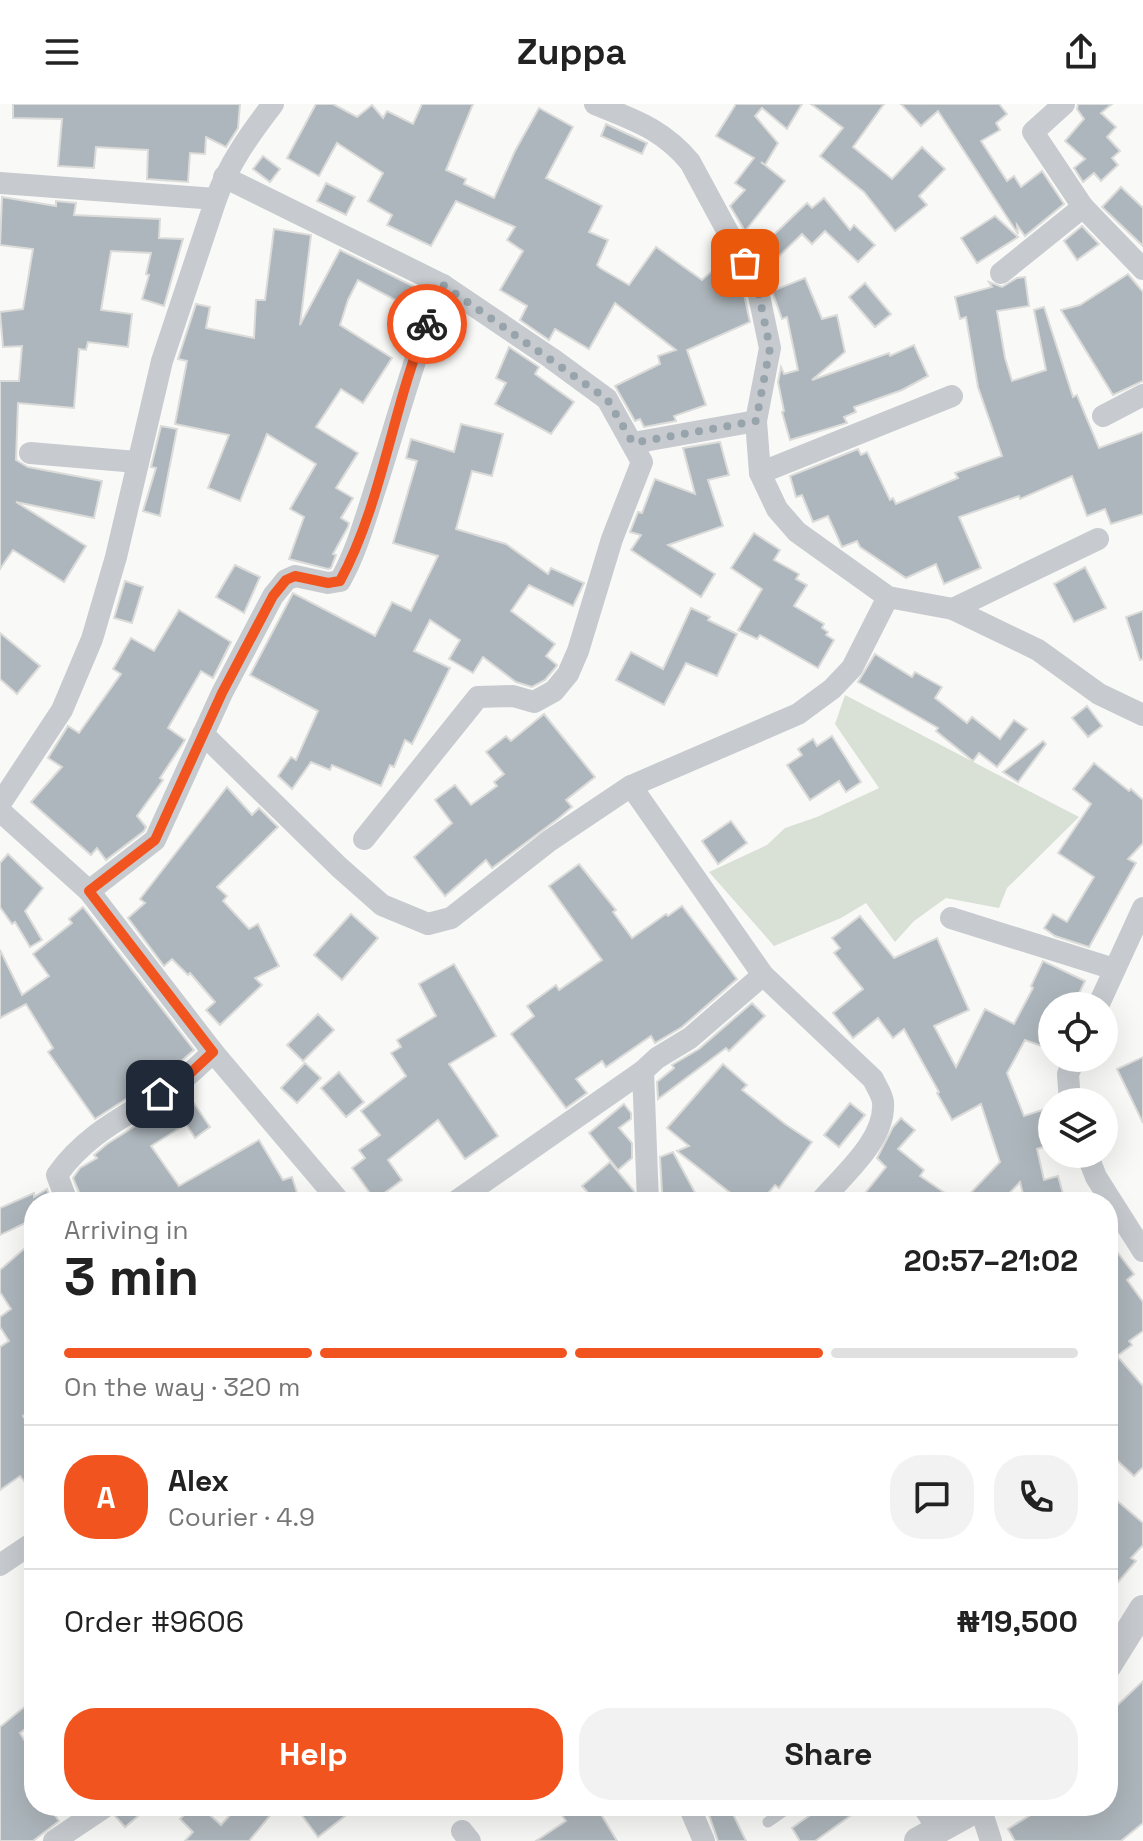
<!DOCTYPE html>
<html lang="en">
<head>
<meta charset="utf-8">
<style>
  body { margin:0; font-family:"Space Grotesk",sans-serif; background:#f2f2f2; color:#222; height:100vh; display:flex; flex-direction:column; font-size:30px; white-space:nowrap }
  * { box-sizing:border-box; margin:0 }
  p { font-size:26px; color:#767676 }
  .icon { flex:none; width:44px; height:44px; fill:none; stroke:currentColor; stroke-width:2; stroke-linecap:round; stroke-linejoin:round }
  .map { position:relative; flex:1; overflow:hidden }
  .sheet { position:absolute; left:24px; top:1088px; width:1094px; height:624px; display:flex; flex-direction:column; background:#fff; border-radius:32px; box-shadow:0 8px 32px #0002 }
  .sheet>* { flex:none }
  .buttons { position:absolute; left:1038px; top:888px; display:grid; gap:16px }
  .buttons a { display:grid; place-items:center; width:80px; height:80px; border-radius:50%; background:#fff; box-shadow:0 8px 32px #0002; font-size:40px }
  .pin { position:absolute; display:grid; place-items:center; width:68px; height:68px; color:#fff; margin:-34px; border-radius:16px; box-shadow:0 4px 12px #0006 }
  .courier { position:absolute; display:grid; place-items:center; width:80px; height:80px; margin:-40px; border:6px solid #f2541f; border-radius:50%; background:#fff; color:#222; box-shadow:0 2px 10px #0007 }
  .summary em { font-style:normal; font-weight:600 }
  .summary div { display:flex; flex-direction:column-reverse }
  .summary { display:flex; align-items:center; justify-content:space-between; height:136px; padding:0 40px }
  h1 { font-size:52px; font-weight:600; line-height:60px }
  .bar { display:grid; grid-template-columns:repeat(4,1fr); gap:12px 8px; align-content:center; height:96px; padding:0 40px }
  .bar i { height:10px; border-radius:6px; background:#e0e0e0 }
  .bar .active { background:#f2541f }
  .bar p { grid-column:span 4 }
  .line { display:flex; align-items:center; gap:20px; padding:0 40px; border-top:2px solid #e0e0e0 }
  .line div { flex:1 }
  .round { display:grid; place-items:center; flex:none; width:84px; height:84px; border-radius:32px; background:#f2f2f2 }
  .button { display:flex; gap:16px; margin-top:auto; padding:16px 40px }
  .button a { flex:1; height:92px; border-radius:32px; background:#f2541f; color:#fff; font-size:32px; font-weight:600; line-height:92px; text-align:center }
  .button a+a { background:#f2f2f2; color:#222 }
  header { display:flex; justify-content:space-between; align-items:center; height:104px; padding:0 40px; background:#fff; font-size:36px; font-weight:600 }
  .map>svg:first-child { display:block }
  .green { fill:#d9e0d6 }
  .building { fill:#adb6bc; stroke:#dbdbd9; stroke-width:2 }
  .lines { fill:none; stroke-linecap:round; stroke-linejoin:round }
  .service { stroke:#c7cbcf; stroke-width:11 }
  .minor { stroke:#c7cbcf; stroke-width:22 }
  .tertiary { stroke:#c7cbcf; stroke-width:28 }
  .done { stroke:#97a4ac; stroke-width:8; stroke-dasharray:0 14.4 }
  .route { stroke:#f2541f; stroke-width:10 }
</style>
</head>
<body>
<header><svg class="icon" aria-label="menu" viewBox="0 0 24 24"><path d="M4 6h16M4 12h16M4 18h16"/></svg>Zuppa<svg class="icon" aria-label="share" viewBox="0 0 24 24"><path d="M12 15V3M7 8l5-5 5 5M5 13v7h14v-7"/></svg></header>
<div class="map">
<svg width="1143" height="1737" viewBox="0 0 1143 1737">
  <rect width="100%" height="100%" fill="#f9faf7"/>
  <polygon class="green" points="845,591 1079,713 1007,784 999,804 946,794 914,817 895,838 866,799 841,814 774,842 709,768 767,741 785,724 817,713 879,684 835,620"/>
  <g class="building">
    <polygon points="13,0 240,0 238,24 226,43 206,33 205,50 190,49 188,78 147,75 148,46 96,43 94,64 58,62 62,15 13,14"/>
    <polygon points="316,0 333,0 357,13 372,1 383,14 387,7 413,20 422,0 473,0 446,66 466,75 464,80 494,94 515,47 539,4 573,23 546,74 602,102 589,128 608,136 597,161 600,164 629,181 656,143 702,176 718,162 743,186 750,218 687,246 706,301 674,312 676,317 644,323 640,315 635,317 615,282 660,260 658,252 676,246 615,199 589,245 555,225 549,236 520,216 527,202 500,186 523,147 507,136 515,123 456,97 431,142 387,121 392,111 368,97 383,69 337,39 319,72 287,54"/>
    <polygon points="736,0 802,0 787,25 762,4 755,12 778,39 765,61 761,58 785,77 745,127 730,102 745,86 735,79 754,54 716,32"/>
    <polygon points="811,0 884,0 853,43 892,75 922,43 945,65 919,92 927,101 895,127 864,88 820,52 843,24"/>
    <polygon points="901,0 999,0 1007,10 996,19 1000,26 981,37 1007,77 1014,72 1021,83 1042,67 1064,100 1025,132 1017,121 1018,130 938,7 921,22"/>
    <polygon points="1078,0 1112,0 1101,9 1116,23 1107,33 1120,47 1112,54 1118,61 1101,77 1094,69 1083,78 1074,64 1085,55 1065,37 1084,15 1077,5"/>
    <polygon points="606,20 647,39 642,50 601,32"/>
    <polygon points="263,52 280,65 270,78 253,65"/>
    <polygon points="326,79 355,93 346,111 317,97"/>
    <polygon points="1121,83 1143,104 1143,142 1102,103"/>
    <polygon points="2,93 56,102 56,97 76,99 74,111 160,115 159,134 183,135 164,202 142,195 149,171 146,170 151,149 111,147 101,206 132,210 128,243 88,238 86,246 79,245 74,304 18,299 16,356 28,363 102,377 94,414 16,398 86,442 64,478 13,446 0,465 0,277 19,277 22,242 3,243 0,208 23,205 33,145 0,141"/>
    <polygon points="824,94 850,126 854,121 875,141 858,158 825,127 812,140 802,130 777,154 764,140 807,99 812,104"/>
    <polygon points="995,112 1018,133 977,159 961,134"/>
    <polygon points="1082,122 1099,140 1077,156 1064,137"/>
    <polygon points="274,125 311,131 300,221 340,146 425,188 416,207 358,176 348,196 340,221 392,254 363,299 341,285 316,323 358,349 336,384 353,394 341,414 349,419 348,423 333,450 336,451 331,464 328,465 289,455 304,413 290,405 316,360 267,330 240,397 208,384 229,331 175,320 187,257 178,255 196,200 210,203 206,224 254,234 256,196 265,196"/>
    <polygon points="1128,170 1143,188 1143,277 1113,291 1061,206 1080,201"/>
    <polygon points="1025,173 1029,202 997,207 1005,254 1012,277 1046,266 1034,206 1044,203 1073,293 1077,291 1099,344 1143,328 1143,410 1111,420 1105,405 1087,412 1072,372 1020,395 1019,392 959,413 981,464 944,480 936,460 906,474 860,443 857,437 842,443 828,412 813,418 802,391 796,393 790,372 858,345 861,351 867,348 890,396 893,394 896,400 958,374 955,369 1002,352 978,283 966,213 960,215 955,193 992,183 989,178 1002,183 1017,174"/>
    <polygon points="805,174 822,215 837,211 845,248 812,276 889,249 890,252 914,241 928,272 902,286 854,303 856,308 844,313 847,319 790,336 782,308 784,307 778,278 781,263 784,270 798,266 787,213 782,215 772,187"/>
    <polygon points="865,179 891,210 875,223 849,193"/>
    <polygon points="509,243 539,263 535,270 574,298 551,330 495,300 506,279 496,274"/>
    <polygon points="461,320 503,330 492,372 472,367 456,425 506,440 548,470 551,464 584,479 573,502 529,481 511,507 555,540 546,552 557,561 556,563 545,576 532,583 516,578 483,553 473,569 449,555 460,536 430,516 414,547 450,564 412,640 405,636 394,663 390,661 381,682 332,661 330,666 311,658 292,685 278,672 291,653 296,656 318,607 250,571 293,489 375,532 392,498 411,507 438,452 393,439 417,357 406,354 411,335 454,348"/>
    <polygon points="161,322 177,325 160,412 143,407 156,364 151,363"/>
    <polygon points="720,338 729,371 708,376 723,422 668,441 715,470 701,493 631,446 641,431 630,428 638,408 642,409 655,375 695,390 683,344"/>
    <polygon points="754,429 780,446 774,456 799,470 796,475 807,481 794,502 824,520 822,524 828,528 826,531 834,536 818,564 760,531 757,535 738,526 762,485 731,464"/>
    <polygon points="235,461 260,473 244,509 216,493"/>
    <polygon points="1085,463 1106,504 1074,518 1054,480"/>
    <polygon points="125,477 143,483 132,519 114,514"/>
    <polygon points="691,504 710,513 708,516 737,530 717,572 686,559 664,601 616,576 631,548 663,565"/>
    <polygon points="179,506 231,538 213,574 201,567 168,624 185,636 160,674 163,676 137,712 146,723 144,727 106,756 97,744 91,751 31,698 62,663 48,654 68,622 79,629 121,570 113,565 131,534 154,547"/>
    <polygon points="1143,507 1143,555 1140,556 1126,513"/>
    <polygon points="0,529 40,562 17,590 0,575"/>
    <polygon points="875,550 912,573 915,568 942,583 935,594 967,619 972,613 1000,635 1014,616 1027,625 997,663 979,649 973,657 936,627 938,624 858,578"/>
    <polygon points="1087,602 1102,622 1088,633 1072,614"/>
    <polygon points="544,610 595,673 566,696 572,703 559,714 492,764 486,756 445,792 414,753 452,719 435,696 455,681 471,701 497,682 494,678 504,670 486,648 506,632 511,637"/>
    <polygon points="832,632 861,678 846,688 839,677 810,696 787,661 802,651 798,645 813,635 817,642"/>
    <polygon points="1043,637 1046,640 1018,678 1003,668"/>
    <polygon points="1094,659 1129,687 1131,685 1143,696 1143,739 1128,755 1136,759 1089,843 1055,832 1044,824 1053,810 1067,818 1094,773 1058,749 1091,700 1073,685"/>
    <polygon points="227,683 252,711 259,704 278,723 217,783 227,792 223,797 249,825 258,820 279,862 255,874 262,881 220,921 206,906 215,898 190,869 188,871 172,855 164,862 128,814 145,799 140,795"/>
    <polygon points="731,717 747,739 718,760 702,737"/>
    <polygon points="8,750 43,784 25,807 42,836 30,843 15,818 12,820 0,803 0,759"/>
    <polygon points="579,760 616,806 613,808 632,834 666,810 668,812 682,802 737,875 682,923 655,939 651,932 606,963 602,957 576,975 587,989 566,1004 511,930 534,912 527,902 556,881 559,886 602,856 549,782"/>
    <polygon points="83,803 194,946 171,966 95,1015 48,948 53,944 26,900 0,914 0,846 22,891 49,872 33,850 72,819 69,815"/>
    <polygon points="351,810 378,834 342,876 314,851"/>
    <polygon points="860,812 894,854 937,834 969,906 934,922 956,963 985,905 1014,920 1033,884 1031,882 1043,857 1085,877 1073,902 1052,902 1052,946 1025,936 1007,969 1024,1012 1048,1004 1052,1016 1052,1040 1037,1045 1044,1076 1058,1072 1063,1090 1025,1098 1020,1078 1001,1098 962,1098 1000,1058 981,1000 952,1016 937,989 939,988 904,925 893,934 878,914 853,934 833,909 863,885 834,849 840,844 832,834"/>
    <polygon points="454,860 496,932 449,960 498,1032 465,1055 438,1016 388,1056 402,1076 375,1096 352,1064 365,1054 359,1046 380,1031 361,1007 406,972 391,949 401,943 397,936 436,912 419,880"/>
    <polygon points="752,899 765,912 729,947 726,944 658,995 657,978 674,964 672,961 699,945"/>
    <polygon points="318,910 334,926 303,957 287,941"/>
    <polygon points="1143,953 1143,1019 1117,965"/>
    <polygon points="305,959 321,974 297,999 281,984"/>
    <polygon points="723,960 747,981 742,986 785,1020 812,1038 779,1084 775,1081 761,1098 742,1098 677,1047 689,1042 667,1024"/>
    <polygon points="339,968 364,998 346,1013 321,984"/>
    <polygon points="187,989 210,1023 195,1034 186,1020 151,1042 179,1082 259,1036 283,1076 292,1073 300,1098 83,1098 73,1074 80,1064 97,1054 94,1051 107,1040"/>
    <polygon points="850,999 865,1011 839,1043 824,1031"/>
    <polygon points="624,1000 631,1009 631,1015 619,1024 632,1039 632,1054 618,1066 589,1029"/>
    <polygon points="901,1014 915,1026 898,1045 924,1066 920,1072 958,1098 858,1098 886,1063 877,1054 893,1023"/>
    <polygon points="673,1048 700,1098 665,1098 662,1088 660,1053"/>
    <polygon points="610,1058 634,1087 634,1098 596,1098 582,1082"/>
    <polygon points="47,1085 52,1098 34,1098 34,1115 0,1131 0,1104 34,1089 34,1093"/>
    <polygon points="1108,1136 1134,1170 1127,1176 1143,1198 1143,1227 1129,1237 1132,1241 1117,1252 1143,1282 1143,1363 1134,1372 1108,1348"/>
    <polygon points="25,1144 34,1156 34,1304 23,1312 34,1327 34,1390 20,1372 0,1386 0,1243 9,1237 0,1223 0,1213 11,1205 0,1188 0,1166"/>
    <polygon points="1108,1389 1143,1419 1143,1441 1131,1454 1136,1457 1108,1490"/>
    <polygon points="1143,1577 1143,1719 1121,1737 1015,1737 1008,1725 1045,1702 1108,1702 1108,1610"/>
    <polygon points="34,1595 34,1618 20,1629 34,1652 34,1702 48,1702 59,1717 33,1737 0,1737 0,1623"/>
    <polygon points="122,1702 150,1702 125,1723 115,1712"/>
    <polygon points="192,1702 200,1702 221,1721 238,1702 278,1702 249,1737 185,1737 193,1728 180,1715"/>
    <polygon points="295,1702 358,1702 318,1733"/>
    <polygon points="555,1702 596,1702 617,1737 536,1737 566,1717"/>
    <polygon points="706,1702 729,1702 746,1737 718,1737"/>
    <polygon points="823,1702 864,1702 815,1737 800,1737 792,1724"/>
  </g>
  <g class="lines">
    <polyline class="service" points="768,1718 791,1702"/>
    <g class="minor">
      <path d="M595 0C634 16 663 25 690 58L757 182 770 244 756 317 760 369 777 405 797 428 888 493 953 505 1038 546 1099 590 1143 611"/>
      <polyline points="1064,0 1033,28 1083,103 1143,165"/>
      <polyline points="224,73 443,181 551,254 607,295 642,358 612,435 578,547 568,570 554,587 534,598 513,592 478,593 364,735"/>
      <polyline points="0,79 216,95"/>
      <polyline points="1001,169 1083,103"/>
      <polyline points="1103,312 1143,291"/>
      <polyline points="633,339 756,317"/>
      <polyline points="30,349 137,358"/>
      <polyline points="760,369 952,292"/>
      <polyline points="953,505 1098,435"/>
      <polyline points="203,630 339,763 382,801 428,820 451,814 549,737 631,682 798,610 832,585 852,564 888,493"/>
      <path d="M631 682 763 871 873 975C876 982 882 990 883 998 886 1036 843 1071 820 1098"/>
      <path d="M0 700 62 606 92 535 116 453 162 257 216 95C229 59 250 30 273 0"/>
      <polyline points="0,707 89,787 213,948 340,1098"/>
      <path d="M89 787 155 736 222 589 273 492 286 476 295 472 328 479 340 477C357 447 366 412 377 379 398 313 416 246 443 181"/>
      <polyline points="951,814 1114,865"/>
      <polyline points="1098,902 1143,804"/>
      <polyline points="1070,998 1068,970 1075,954"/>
      <polyline points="1087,1050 1096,1073 1143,1147"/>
      <path d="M67 1098 57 1071C89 1025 136 1008 180 977 192 969 202 958 213 948"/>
      <polyline points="455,1098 643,967"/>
      <polyline points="648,1098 643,967 657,954 690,934 763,871"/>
      <polyline points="0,1461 34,1438"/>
      <polyline points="689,1702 704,1737"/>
      <polyline points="923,1702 938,1725"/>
      <polyline points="980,1703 991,1737"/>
      <polyline points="462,1727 470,1737"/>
      <polyline points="54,1737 106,1702"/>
    </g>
    <g class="tertiary">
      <polyline points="1108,1561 1143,1505"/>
      <polyline points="918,1737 981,1702"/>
    </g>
  </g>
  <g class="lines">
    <polyline class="done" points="427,220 443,181 607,295 633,339 756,317 770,244 757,182 745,159"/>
    <path class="route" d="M160 990 184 975 213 948 89 787 155 736 222 589 273 492 286 476 295 472 328 479 340 477C382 400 393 301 427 220"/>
  </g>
</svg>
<div class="buttons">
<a><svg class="icon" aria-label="locate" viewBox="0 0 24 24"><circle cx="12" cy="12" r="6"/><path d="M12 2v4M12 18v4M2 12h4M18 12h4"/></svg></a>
<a><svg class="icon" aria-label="layers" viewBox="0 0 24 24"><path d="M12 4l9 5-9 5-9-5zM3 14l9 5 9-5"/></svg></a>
</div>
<div class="pin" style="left:745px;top:159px;background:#ea580c"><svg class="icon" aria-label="bag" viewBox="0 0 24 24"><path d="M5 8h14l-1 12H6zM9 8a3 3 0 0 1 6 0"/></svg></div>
<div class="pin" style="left:160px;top:990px;background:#1f2937"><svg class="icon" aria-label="home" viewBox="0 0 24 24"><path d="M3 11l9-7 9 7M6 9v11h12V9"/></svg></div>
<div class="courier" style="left:427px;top:220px"><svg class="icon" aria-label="bike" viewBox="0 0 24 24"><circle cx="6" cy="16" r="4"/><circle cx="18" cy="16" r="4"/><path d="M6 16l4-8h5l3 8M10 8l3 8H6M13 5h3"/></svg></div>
<section class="sheet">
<div class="summary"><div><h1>3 min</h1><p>Arriving in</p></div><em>20:57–21:02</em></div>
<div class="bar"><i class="active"></i><i class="active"></i><i class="active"></i><i></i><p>On the way · 320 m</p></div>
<div class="line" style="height:144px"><b class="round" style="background:#f2541f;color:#fff">A</b><div><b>Alex</b><p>Courier · 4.9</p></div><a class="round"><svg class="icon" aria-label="chat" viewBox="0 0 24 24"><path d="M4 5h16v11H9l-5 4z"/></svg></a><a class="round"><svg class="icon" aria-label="phone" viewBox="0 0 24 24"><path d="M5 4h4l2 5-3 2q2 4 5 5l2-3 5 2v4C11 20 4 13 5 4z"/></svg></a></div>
<div class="line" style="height:104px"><div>Order #9606</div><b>₦19,500</b></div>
<div class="button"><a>Help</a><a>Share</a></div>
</section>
</div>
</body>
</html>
